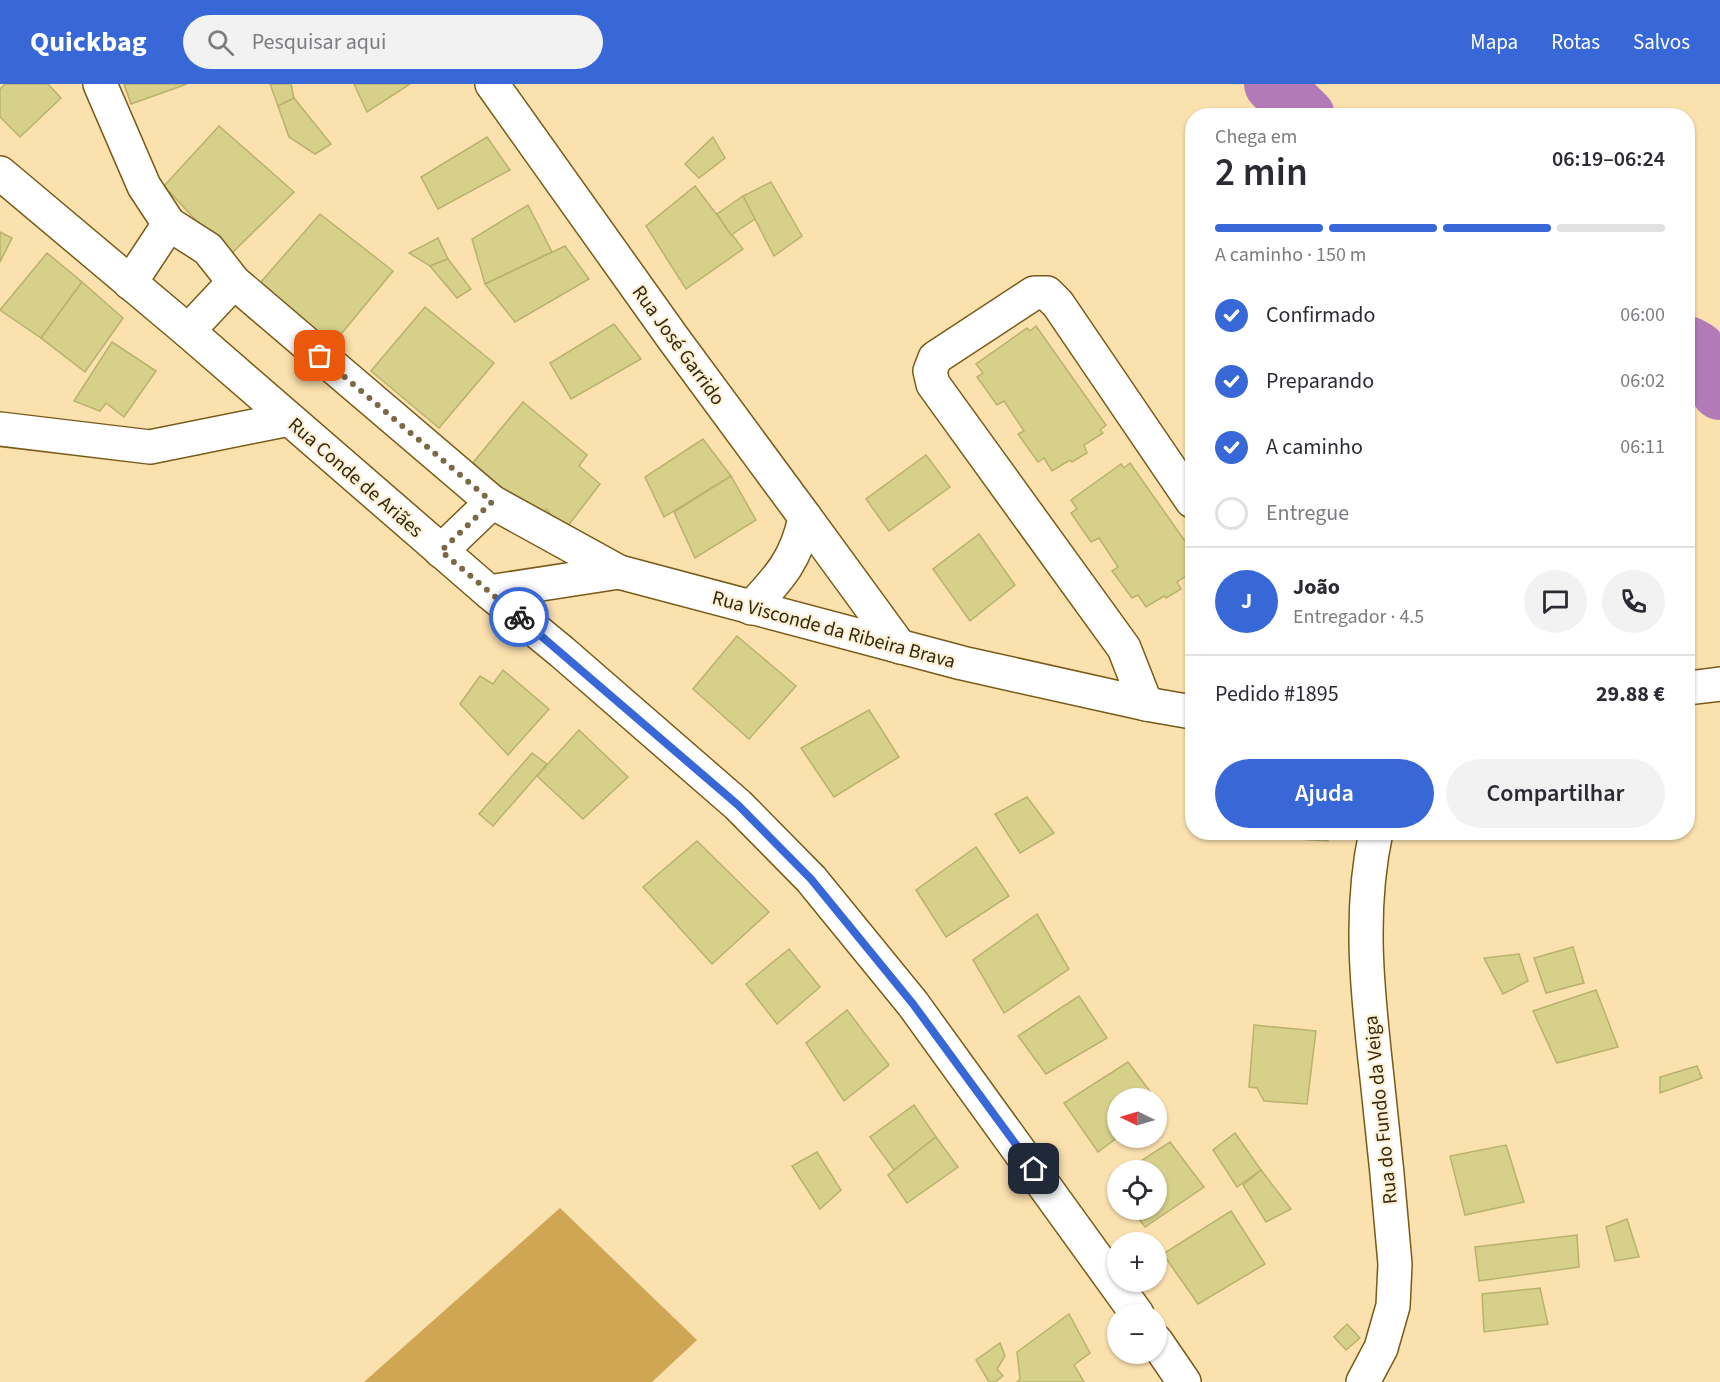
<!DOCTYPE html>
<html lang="pt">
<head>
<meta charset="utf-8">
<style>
  body { margin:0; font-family:"Source Sans 3",sans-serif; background:#f2f2f3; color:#2b2b33; height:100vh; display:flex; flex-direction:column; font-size:22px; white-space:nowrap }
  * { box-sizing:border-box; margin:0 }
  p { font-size:20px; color:#7c7c81 }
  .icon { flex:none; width:33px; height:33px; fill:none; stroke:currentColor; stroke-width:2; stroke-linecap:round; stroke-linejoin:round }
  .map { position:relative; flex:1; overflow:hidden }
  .side { position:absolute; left:1185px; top:24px; width:510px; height:732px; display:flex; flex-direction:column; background:#fff; border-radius:24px; box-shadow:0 2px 4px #0004 }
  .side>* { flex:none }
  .needle { width:39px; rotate:275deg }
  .buttons { position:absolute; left:1107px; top:1004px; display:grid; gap:12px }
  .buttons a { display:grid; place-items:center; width:60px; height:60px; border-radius:50%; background:#fff; box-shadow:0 2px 4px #0004; font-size:30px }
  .pin { position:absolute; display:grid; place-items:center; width:51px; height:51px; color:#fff; margin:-26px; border-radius:12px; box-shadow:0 3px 9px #0006 }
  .courier { position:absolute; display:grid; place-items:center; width:60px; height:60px; margin:-30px; border:4px solid #3868d8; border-radius:50%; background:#fff; color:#222; box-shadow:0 2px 8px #0007 }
  .summary em { font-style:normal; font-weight:600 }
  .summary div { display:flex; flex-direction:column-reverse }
  .summary { display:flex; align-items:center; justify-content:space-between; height:102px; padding:0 30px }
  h1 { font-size:39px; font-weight:600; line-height:45px }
  .bar { display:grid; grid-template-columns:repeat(4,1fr); gap:9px 6px; align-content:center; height:72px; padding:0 30px }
  .bar i { height:8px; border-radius:4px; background:#e1e1e2 }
  .bar .active { background:#3868d8 }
  .bar p { grid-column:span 4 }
  .line { display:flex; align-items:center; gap:15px; padding:0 30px; border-top:2px solid #e1e1e2 }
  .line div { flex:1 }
  .round { display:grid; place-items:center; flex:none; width:63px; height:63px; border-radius:32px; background:#f2f2f3 }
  ol { padding:0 30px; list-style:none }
  li { display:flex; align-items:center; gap:18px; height:66px }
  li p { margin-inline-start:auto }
  li .icon { padding:6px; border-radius:50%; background:#3868d8; color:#fff; stroke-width:4 }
  li:last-child { color:#7c7c81 }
  li i { width:33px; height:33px; border:3px solid #e1e1e2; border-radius:50% }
  .action { display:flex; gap:12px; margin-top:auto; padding:12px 30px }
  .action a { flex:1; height:69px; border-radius:36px; background:#3868d8; color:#fff; font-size:24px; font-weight:600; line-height:69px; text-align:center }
  .action a+a { background:#f2f2f3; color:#2b2b33 }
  header { display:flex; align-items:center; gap:36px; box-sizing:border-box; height:84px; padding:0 30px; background:#3868d8; color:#fff }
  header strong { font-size:28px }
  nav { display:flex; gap:33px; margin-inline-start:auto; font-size:21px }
  .search { width:420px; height:54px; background:#f2f2f3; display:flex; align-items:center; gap:15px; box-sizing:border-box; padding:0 21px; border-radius:33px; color:#7c7c81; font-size:22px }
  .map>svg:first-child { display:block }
  .forest { fill:#cea654 }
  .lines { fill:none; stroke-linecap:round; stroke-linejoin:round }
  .river { stroke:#b37ab8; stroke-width:58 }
  .building { fill:#d6d08a; stroke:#b8b26d; stroke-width:1.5 }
  .minor-casing { stroke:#795b18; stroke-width:36 }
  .minor { stroke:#fff; stroke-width:33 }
  .done { stroke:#7b6946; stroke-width:6; stroke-dasharray:0 10.8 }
  .route { stroke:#3868d8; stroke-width:8 }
  .labels { text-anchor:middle; stroke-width:4.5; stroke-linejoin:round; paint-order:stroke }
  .street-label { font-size:20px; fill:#36290e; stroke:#fdf0d7 }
</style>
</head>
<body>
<header>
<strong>Quickbag</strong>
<div class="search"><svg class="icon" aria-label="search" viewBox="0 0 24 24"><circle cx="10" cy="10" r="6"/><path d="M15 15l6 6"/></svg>Pesquisar aqui</div>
<nav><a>Mapa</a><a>Rotas</a><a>Salvos</a></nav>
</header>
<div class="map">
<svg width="1720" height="1298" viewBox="0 0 1720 1298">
  <rect width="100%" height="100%" fill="#fbe1ae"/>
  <polygon class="forest" points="560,1124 697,1256 652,1298 364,1298"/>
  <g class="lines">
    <g class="river">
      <polyline points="1273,0 1306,32"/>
      <polyline points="1688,261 1697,266 1720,307"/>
    </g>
  </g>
  <g class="building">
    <polygon points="5,0 48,0 61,14 20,53 0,33 0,5"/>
    <polygon points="124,0 187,0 131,20"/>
    <polygon points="270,0 291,0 294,14 278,22"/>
    <polygon points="354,0 410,0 367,28"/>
    <polygon points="294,14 331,60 315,70 289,53 278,22"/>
    <polygon points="219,42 294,108 229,172 164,102"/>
    <polygon points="487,53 510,86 438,125 421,93"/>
    <polygon points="713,53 725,74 699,94 685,80"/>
    <polygon points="771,98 802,152 774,172 743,112"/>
    <polygon points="695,102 743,165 686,205 646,142"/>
    <polygon points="743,112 755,135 731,151 717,130"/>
    <polygon points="528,121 552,168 485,200 472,155"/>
    <polygon points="320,130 393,187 333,260 261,198"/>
    <polygon points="0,148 12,154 0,178"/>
    <polygon points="438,154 448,175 430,182 409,169"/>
    <polygon points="565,162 589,195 515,238 485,200"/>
    <polygon points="47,169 82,198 41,254 0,226"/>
    <polygon points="448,175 471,205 457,214 430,182"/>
    <polygon points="82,198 123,234 85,288 41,254"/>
    <polygon points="425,223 494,279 439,344 371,287"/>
    <polygon points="614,240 641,275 571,315 550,279"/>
    <polygon points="1036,242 1106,341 1100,346 1103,349 1084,361 1087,369 1072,378 1070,376 1052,387 1044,374 1038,378 1018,350 1024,347 1004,317 997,321 977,293 983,289 976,280 1027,244 1030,247"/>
    <polygon points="112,258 156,287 124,333 106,319 100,327 74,317"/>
    <polygon points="523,318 587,371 579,382 600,400 564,447 546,425 537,434 472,380"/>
    <polygon points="703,355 731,392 664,433 645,393"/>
    <polygon points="926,371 950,403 889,447 866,415"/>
    <polygon points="1130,379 1192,467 1192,488 1177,498 1181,505 1166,514 1164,512 1146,523 1138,511 1132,514 1112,487 1118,483 1099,454 1091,458 1071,429 1077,425 1071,416 1121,380 1124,384"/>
    <polygon points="731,392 756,436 695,474 674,428"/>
    <polygon points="979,450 1015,501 970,537 933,485"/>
    <polygon points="737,552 796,602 749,655 693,605"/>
    <polygon points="503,586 549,625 508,671 460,620 480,592 493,600"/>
    <polygon points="869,626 899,673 834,713 801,664"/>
    <polygon points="579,646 628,693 583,735 537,692"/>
    <polygon points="532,669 547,680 493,742 479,730"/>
    <polygon points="1027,713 1054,749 1020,769 995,730"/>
    <polygon points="1267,748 1328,748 1328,757 1266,753"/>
    <polygon points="697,757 769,828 712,880 643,803"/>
    <polygon points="976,763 1009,812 946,853 916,806"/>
    <polygon points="1037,830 1069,885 1004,929 973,876"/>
    <polygon points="1573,863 1584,899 1546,909 1534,874"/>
    <polygon points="789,865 820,903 777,940 746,900"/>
    <polygon points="1519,870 1528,897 1503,910 1484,874"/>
    <polygon points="1596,906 1618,963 1557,979 1533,927"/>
    <polygon points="1079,912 1107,954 1046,990 1018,952"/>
    <polygon points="847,926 889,981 844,1017 806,959"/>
    <polygon points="1254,941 1316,947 1307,1020 1264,1017 1257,1004 1249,1003"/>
    <polygon points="1128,978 1155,1014 1118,1014 1118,1053 1098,1068 1064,1019"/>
    <polygon points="1697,982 1702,994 1660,1009 1660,993"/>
    <polygon points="914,1021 936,1053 894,1086 870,1053"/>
    <polygon points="1235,1049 1261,1086 1237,1103 1213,1066"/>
    <polygon points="936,1053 958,1083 907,1119 888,1091"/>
    <polygon points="1170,1058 1204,1103 1145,1143 1131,1125 1156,1125 1156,1086 1127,1086"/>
    <polygon points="1506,1061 1524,1118 1465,1131 1450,1072"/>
    <polygon points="817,1068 841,1106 820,1125 792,1082"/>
    <polygon points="1261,1086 1291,1125 1266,1138 1243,1101"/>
    <polygon points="1231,1127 1265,1180 1198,1220 1163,1170"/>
    <polygon points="1627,1135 1639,1173 1615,1177 1606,1143"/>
    <polygon points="1577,1151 1579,1183 1479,1197 1475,1163"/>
    <polygon points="1540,1204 1548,1240 1484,1248 1482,1210"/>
    <polygon points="1069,1230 1090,1269 1074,1281 1084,1298 1017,1298 1020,1295 1017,1268"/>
    <polygon points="1347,1240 1360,1254 1346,1266 1334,1253"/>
    <polygon points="1000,1259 1005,1272 997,1285 1003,1292 995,1298 989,1298 976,1276"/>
  </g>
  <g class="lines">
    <defs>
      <g id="minor">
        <polyline points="100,0 144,102 169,140 208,165 234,198 492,418 619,488 962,579 1146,620 1192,628"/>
        <path d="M492 0 673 254 805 433C797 475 779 494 751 524"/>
        <polyline points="0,89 188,247 489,508 562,568 738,721 811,795 913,920 1137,1230"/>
        <polyline points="130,199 169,140"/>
        <polyline points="188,247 234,198"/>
        <polyline points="0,345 150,363 289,335"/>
        <polyline points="805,433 900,563"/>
        <polyline points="441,467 492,418"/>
        <polyline points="489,508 619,488"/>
        <polyline points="1688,604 1720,600"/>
        <polyline points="1146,620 1124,564 933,300 930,287 935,274 1034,209 1047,209 1058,220 1192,417"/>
        <polyline points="1156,1257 1184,1298"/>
        <path d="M1363 1298 1381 1264 1393 1222 1395 1180C1390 1118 1384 1056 1377 994 1368 912 1358 830 1376 748"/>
      </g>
    </defs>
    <use href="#minor" class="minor-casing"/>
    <use href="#minor" class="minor"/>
  </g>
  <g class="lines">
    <polyline class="done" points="320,272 492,418 441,467 519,533"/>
    <polyline class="route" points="519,533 738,721 811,795 913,920 1034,1085"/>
  </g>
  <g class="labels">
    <g class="street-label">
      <text transform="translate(679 261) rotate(54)" y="7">Rua José Garrido</text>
      <text transform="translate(356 393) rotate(41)" y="7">Rua Conde de Ariães</text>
      <text transform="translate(834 545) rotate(15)" y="7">Rua Visconde da Ribeira Brava</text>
      <text transform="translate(1380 1026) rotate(-96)" y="7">Rua do Fundo da Veiga</text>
    </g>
  </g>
</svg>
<div class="buttons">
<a><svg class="needle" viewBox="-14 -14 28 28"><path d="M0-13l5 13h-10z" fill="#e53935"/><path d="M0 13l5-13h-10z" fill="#7c7c81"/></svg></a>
<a><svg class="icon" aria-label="locate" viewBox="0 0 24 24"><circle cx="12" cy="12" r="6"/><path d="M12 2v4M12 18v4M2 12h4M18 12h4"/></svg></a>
<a>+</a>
<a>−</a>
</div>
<div class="pin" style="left:320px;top:272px;background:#ea580c"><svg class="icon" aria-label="bag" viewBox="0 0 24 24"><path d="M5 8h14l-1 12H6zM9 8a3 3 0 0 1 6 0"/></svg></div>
<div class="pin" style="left:1034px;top:1085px;background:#1f2937"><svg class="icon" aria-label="home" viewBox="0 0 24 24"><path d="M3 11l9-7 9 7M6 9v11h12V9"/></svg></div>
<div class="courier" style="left:519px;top:533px"><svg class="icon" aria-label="bike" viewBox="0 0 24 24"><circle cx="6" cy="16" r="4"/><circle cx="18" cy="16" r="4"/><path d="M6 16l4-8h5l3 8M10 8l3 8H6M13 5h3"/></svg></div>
<section class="side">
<div class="summary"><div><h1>2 min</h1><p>Chega em</p></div><em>06:19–06:24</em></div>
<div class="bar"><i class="active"></i><i class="active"></i><i class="active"></i><i></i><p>A caminho · 150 m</p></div>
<ol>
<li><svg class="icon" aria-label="check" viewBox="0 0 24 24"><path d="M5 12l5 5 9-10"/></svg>Confirmado<p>06:00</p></li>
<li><svg class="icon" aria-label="check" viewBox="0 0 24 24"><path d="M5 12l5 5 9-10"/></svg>Preparando<p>06:02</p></li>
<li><svg class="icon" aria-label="check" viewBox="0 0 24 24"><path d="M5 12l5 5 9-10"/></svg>A caminho<p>06:11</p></li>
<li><i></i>Entregue</li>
</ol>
<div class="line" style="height:108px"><b class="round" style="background:#3868d8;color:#fff">J</b><div><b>João</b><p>Entregador · 4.5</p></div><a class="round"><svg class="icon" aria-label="chat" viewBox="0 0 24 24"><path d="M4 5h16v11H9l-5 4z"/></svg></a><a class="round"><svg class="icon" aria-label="phone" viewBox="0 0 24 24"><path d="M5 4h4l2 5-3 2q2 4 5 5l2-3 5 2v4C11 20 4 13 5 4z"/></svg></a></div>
<div class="line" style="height:78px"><div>Pedido #1895</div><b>29.88 €</b></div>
<div class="action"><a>Ajuda</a><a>Compartilhar</a></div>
</section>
</div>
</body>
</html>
